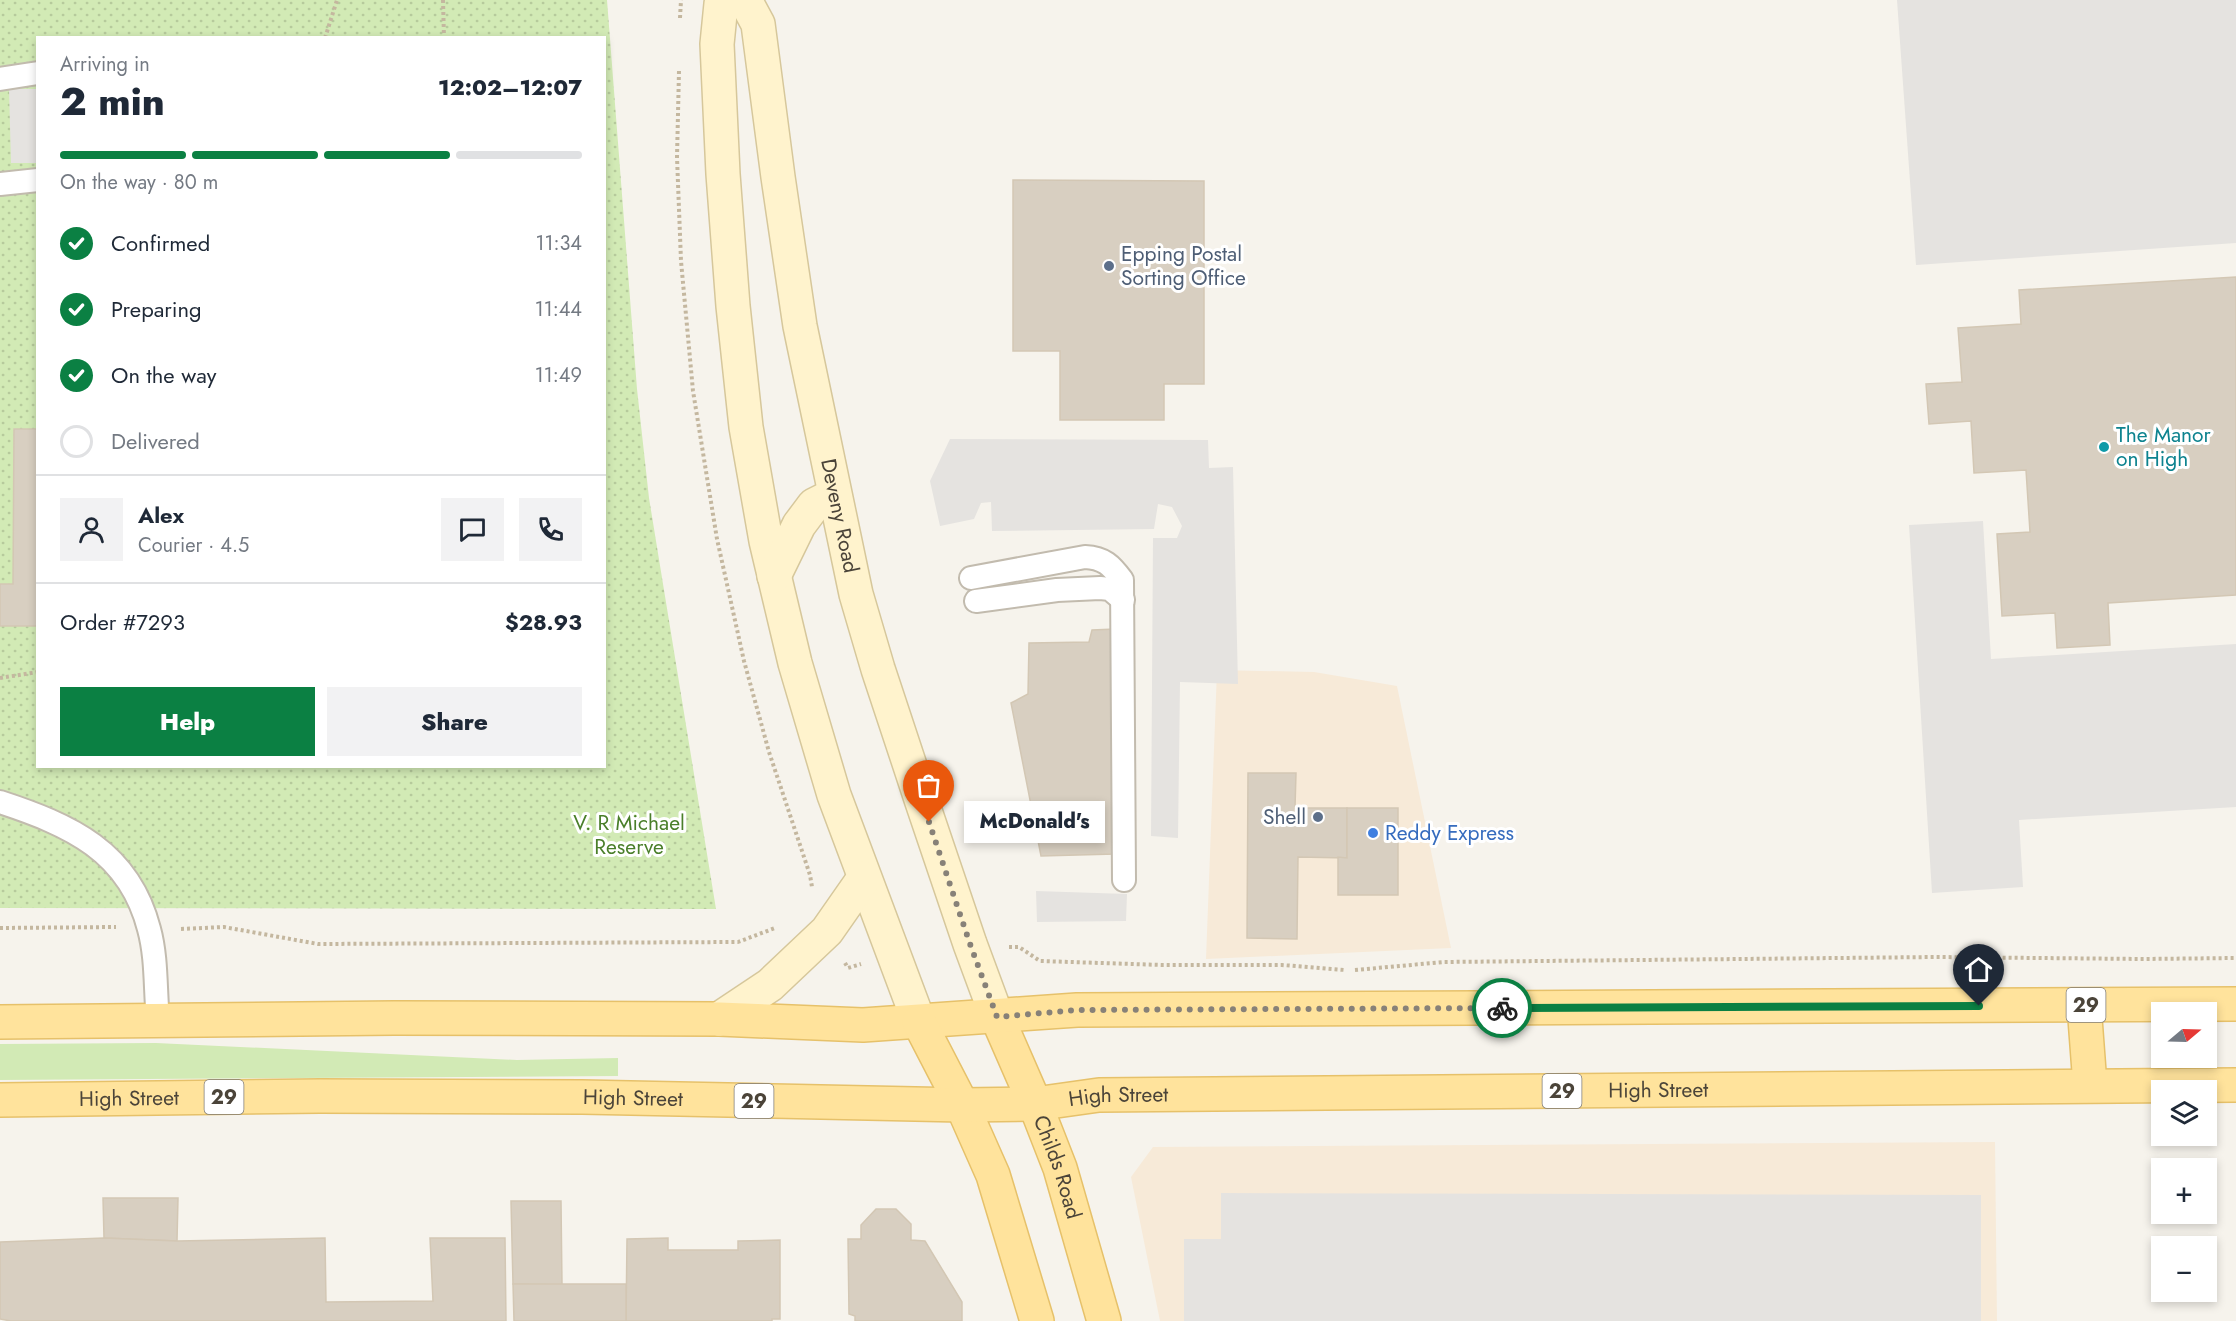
<!DOCTYPE html>
<html lang="en">
<head>
<meta charset="utf-8">
<style>
  body { margin:0; font-family:Jost,sans-serif; background:#f2f2f3; color:#1f2937; height:100vh; display:flex; flex-direction:column; font-size:22px; white-space:nowrap }
  * { box-sizing:border-box; margin:0 }
  p { font-size:20px; color:#747a83 }
  .icon { flex:none; width:33px; height:33px; fill:none; stroke:currentColor; stroke-width:2; stroke-linecap:round; stroke-linejoin:round }
  .map { position:relative; flex:1; overflow:hidden }
  .sheet { position:absolute; left:36px; top:36px; width:570px; height:732px; display:flex; flex-direction:column; background:#fff; border-radius:0px; box-shadow:0 3px 9px #0003 }
  .sheet>* { flex:none }
  .needle { width:39px; rotate:71deg }
  .buttons { position:absolute; left:2151px; top:1002px; display:grid; gap:12px }
  .buttons a { display:grid; place-items:center; width:66px; height:66px; border-radius:0px; background:#fff; box-shadow:0 3px 9px #0003; font-size:30px }
  .pin { position:absolute; display:grid; place-items:center; width:51px; height:51px; color:#fff; margin:-62px -26px; border-radius:50% 50% 50% 0; rotate:-45deg; box-shadow:0 0 6px #0007 }
  .pin .icon { rotate:45deg }
  .courier { position:absolute; display:grid; place-items:center; width:60px; height:60px; margin:-30px; border:4px solid #0b8043; border-radius:50%; background:#fff; color:#222; box-shadow:0 2px 8px #0007 }
  .bubble { position:absolute; height:42px; border-radius:0px; background:#fff; box-shadow:0 3px 9px #0003; font-size:20px; font-weight:800; line-height:42px; text-align:center }
  .overview em { font-style:normal; font-weight:800 }
  .overview div { display:flex; flex-direction:column-reverse }
  .overview { display:flex; align-items:center; justify-content:space-between; height:102px; padding:0 24px }
  h1 { font-size:39px; font-weight:800; line-height:45px }
  .bar { display:grid; grid-template-columns:repeat(4,1fr); gap:9px 6px; align-content:center; height:72px; padding:0 24px }
  .bar i { height:8px; border-radius:4px; background:#e0e1e3 }
  .bar .on { background:#0b8043 }
  .bar p { grid-column:span 4 }
  .line { display:flex; align-items:center; gap:15px; padding:0 24px; border-top:2px solid #e0e1e3 }
  .line div { flex:1 }
  .round { display:grid; place-items:center; flex:none; width:63px; height:63px; border-radius:0px; background:#f2f2f3 }
  ol { padding:0 24px; list-style:none }
  li { display:flex; align-items:center; gap:18px; height:66px }
  li p { margin-inline-start:auto }
  li .icon { padding:6px; border-radius:50%; background:#0b8043; color:#fff; stroke-width:4 }
  li:last-child { color:#747a83 }
  li i { width:33px; height:33px; border:3px solid #e0e1e3; border-radius:50% }
  .button { display:flex; gap:12px; margin-top:auto; padding:12px 24px }
  .button a { flex:1; height:69px; border-radius:0px; background:#0b8043; color:#fff; font-size:24px; font-weight:800; line-height:69px; text-align:center }
  .button a+a { background:#f2f2f3; color:#1f2937 }
  .map>svg:first-child { display:block }
  .commercial { fill:#f7ead8 }
  .grass { fill:#d2eab5 }
  .park { fill:url(#park-dots); fill-rule:evenodd }
  .parking { fill:#e5e3e0 }
  .building { fill:#d8cfc1; stroke:#d3c7b4; stroke-width:1.5 }
  .lines { fill:none; stroke-linecap:round; stroke-linejoin:round }
  .lane-casing { stroke:#c2bbae; stroke-width:26 }
  .secondary-casing { stroke:#d6c79b; stroke-width:36 }
  .primary-casing { stroke:#e6c16a; stroke-width:36 }
  .path { stroke:#c4b79f; stroke-width:4; stroke-dasharray:3 3; stroke-linecap:butt }
  .lane { stroke:#fff; stroke-width:22 }
  .secondary { stroke:#fff3cd; stroke-width:33 }
  .primary { stroke:#ffe39c; stroke-width:33 }
  .done { stroke:#878178; stroke-width:6; stroke-dasharray:0 10.8 }
  .route { stroke:#0b8043; stroke-width:8 }
  .service-dot { fill:#5c6f8a; stroke:#fff; stroke-width:2 }
  .culture-dot { fill:#0f9aa8; stroke:#fff; stroke-width:2 }
  .shop-dot { fill:#3f7fe0; stroke:#fff; stroke-width:2 }
  .labels { text-anchor:middle; stroke-width:6; stroke-linejoin:round; paint-order:stroke }
  .shield { fill:#fff; stroke:#817c74; stroke-width:1.5 }
  .shield-label { font-size:20px; font-weight:bold; fill:#4b4439 }
  .service-label { font-size:21px; fill:#4e5e75; stroke:#fff; text-anchor:start }
  .culture-label { font-size:21px; fill:#0d838f; stroke:#fff; text-anchor:start }
  .street-label { font-size:21px; fill:#4b4439; stroke:#fff }
  .park-label { font-size:21px; fill:#4a7f2a; stroke:#fff }
  .shop-label { font-size:21px; fill:#366cbe; stroke:#fff; text-anchor:start }
</style>
</head>
<body>
<div class="map">
<svg width="2236" height="1321" viewBox="0 0 2236 1321">
  <defs>
    <pattern id="park-dots" width="8" height="8" patternUnits="userSpaceOnUse" patternTransform="scale(1.5)"><rect width="8" height="8" fill="#d2eab5"/><path d="M2 2h.1M6 6h.1" fill="none" stroke="#b6ca9c" stroke-width="1.8" stroke-linecap="round"/></pattern>
  </defs>
  <rect width="100%" height="100%" fill="#f6f3ec"/>
  <g class="commercial">
    <polygon points="1217,670 1314,672 1397,686 1451,948 1206,959"/>
    <polygon points="1995,1142 1997,1321 1160,1321 1131,1177 1153,1147"/>
  </g>
  <polygon class="grass" points="156,1043 517,1060 618,1058 618,1076 0,1080 0,1044"/>
  <path class="park" d="M0 0H607L637 389 649 498 716 909 0 908ZM38 38H604V766H38Z"/>
  <g class="parking">
    <polygon points="1897,0 2236,0 2236,243 1916,265"/>
    <polygon points="9,89 37,89 37,163 11,163"/>
    <polygon points="950,439 1208,440 1209,468 1233,467 1238,684 1180,682 1178,838 1151,836 1153,538 1177,538 1182,526 1172,507 1158,504 1154,529 992,531 991,502 981,503 974,519 940,526 930,481"/>
    <polygon points="1983,521 1991,659 2236,644 2236,807 2019,820 2023,887 1932,893 1909,525"/>
    <polygon points="1036,891 1127,894 1126,921 1037,922"/>
    <polygon points="1221,1193 1981,1195 1981,1321 1184,1321 1184,1239 1221,1239"/>
  </g>
  <g class="building">
    <polygon points="1013,180 1204,181 1204,384 1164,384 1164,420 1060,420 1060,351 1013,351"/>
    <polygon points="2236,277 2236,595 2108,603 2110,645 2057,648 2055,613 2002,616 1997,534 2030,532 2026,470 1974,473 1971,421 1929,424 1926,384 1962,382 1958,328 2021,324 2019,290"/>
    <polygon points="14,429 38,429 38,626 0,626 0,584 13,584"/>
    <polygon points="1115,629 1115,854 1041,856 1011,703 1028,694 1029,643 1089,642 1092,630"/>
    <polygon points="1248,773 1296,773 1295,808 1347,808 1347,858 1298,857 1297,939 1247,938"/>
    <polygon points="1347,808 1398,808 1398,895 1338,895 1338,857 1347,858"/>
    <polygon points="103,1198 178,1198 177,1241 104,1238"/>
    <polygon points="511,1201 561,1201 562,1285 513,1284"/>
    <polygon points="876,1209 896,1209 911,1224 911,1240 925,1241 962,1302 962,1321 855,1321 855,1316 849,1314 848,1239 861,1239 861,1225"/>
    <polygon points="104,1238 177,1241 325,1238 326,1302 433,1301 430,1238 505,1238 506,1321 11,1321 0,1319 0,1242"/>
    <polygon points="668,1238 668,1250 738,1250 738,1241 780,1240 780,1319 772,1319 772,1321 626,1321 627,1239"/>
    <polygon points="513,1284 626,1284 626,1321 514,1321"/>
  </g>
  <g class="lines">
    <defs>
      <g id="lane">
        <polyline points="0,79 38,73"/>
        <polyline points="0,184 38,180"/>
        <path d="M971 578 1085 557C1104 558 1111 565 1122 580L1124 880"/>
        <polyline points="976,601 1057,590 1100,588 1110,589 1123,600"/>
        <path d="M0 802C70 825 129 851 149 929 157 958 155 990 158 1020"/>
      </g>
      <g id="secondary">
        <polyline points="724,0 721,4 717,44 723,174 733,306 746,427 766,541 795,663 834,795 919,1022"/>
        <path id="s1" d="M745 0 758 24 778 177 800 326 856 594 878 669 922 802 970 944 997 1017"/>
        <polyline points="774,576 799,525 814,505 834,495"/>
        <polyline points="719,1019 770,985 827,931 864,878"/>
      </g>
      <g id="primary">
        <polyline points="2084,1005 2090,1085"/>
        <path id="s2" d="M997 1017 1035 1104 1060 1168 1104 1321"/>
        <polyline points="0,1022 394,1018 719,1019 863,1025 1077,1010 2236,1004"/>
        <polyline points="919,1022 962,1105 993,1175 1037,1321"/>
        <path id="s3" d="M0 1100 320 1096 582 1097 962 1105 1035 1104 1099 1095 2236 1085"/>
      </g>
    </defs>
    <use href="#lane" class="lane-casing"/>
    <use href="#secondary" class="secondary-casing"/>
    <use href="#primary" class="primary-casing"/>
    <g class="path">
      <polyline points="443,0 444,38"/>
      <polyline points="680,18 681,0"/>
      <polyline points="325,38 337,0"/>
      <polyline points="679,71 677,157 681,261 693,391 717,539 744,661 769,752 810,875 812,887"/>
      <polyline points="0,678 38,672"/>
      <polyline points="0,928 116,927"/>
      <polyline points="181,929 224,927 318,944 738,942 775,928"/>
      <polyline points="1009,947 1019,947 1040,961 1163,965 1282,965 1345,970"/>
      <polyline points="845,963 848,968 861,964"/>
      <polyline points="1355,970 1444,962 1936,957 2142,959 2236,958"/>
    </g>
    <use href="#lane" class="lane"/>
    <use href="#secondary" class="secondary"/>
    <use href="#primary" class="primary"/>
  </g>
  <g class="lines">
    <polyline class="done" points="929,822 970,944 997,1017 1077,1010 1502,1008"/>
    <polyline class="route" points="1502,1008 1979,1006"/>
  </g>
  <g class="service-dot">
    <circle cx="1109" cy="266" r="6"/>
    <circle cx="1318" cy="817" r="6"/>
  </g>
  <circle class="culture-dot" cx="2104" cy="447" r="6"/>
  <circle class="shop-dot" cx="1373" cy="833" r="6"/>
  <g class="labels">
    <g class="shield">
      <rect x="2066.5" y="988" width="39" height="34" rx="4.5"/>
      <rect x="1542.5" y="1074" width="39" height="34" rx="4.5"/>
      <rect x="204.5" y="1080" width="39" height="34" rx="4.5"/>
      <rect x="734.5" y="1084" width="39" height="34" rx="4.5"/>
    </g>
    <g class="shield-label">
      <text x="2086" y="1012">29</text>
      <text x="1562" y="1098">29</text>
      <text x="224" y="1104">29</text>
      <text x="754" y="1108">29</text>
    </g>
    <g class="service-label">
      <text x="1121" y="261">Epping Postal<tspan x="1121" dy="24">Sorting Office</tspan></text>
      <text x="1306" y="824" text-anchor="end">Shell</text>
    </g>
    <g class="culture-label">
      <text x="2116" y="442">The Manor<tspan x="2116" dy="24">on High</tspan></text>
    </g>
    <g class="street-label">
      <text dy="7" stroke="none"><textPath href="#s1" startOffset="526">Deveny Road</textPath></text>
      <text dy="7" stroke="none"><textPath href="#s3" startOffset="1659">High Street</textPath></text>
      <text dy="7" stroke="none"><textPath href="#s3" startOffset="1119">High Street</textPath></text>
      <text dy="7" stroke="none"><textPath href="#s3" startOffset="129">High Street</textPath></text>
      <text dy="7" stroke="none"><textPath href="#s3" startOffset="633">High Street</textPath></text>
      <text dy="7" stroke="none"><textPath href="#s2" startOffset="162">Childs Road</textPath></text>
    </g>
    <g class="park-label">
      <text x="629" y="830">V. R Michael<tspan x="629" dy="24">Reserve</tspan></text>
    </g>
    <g class="shop-label">
      <text x="1385" y="840">Reddy Express</text>
    </g>
  </g>
</svg>
<div class="buttons">
<a><svg class="needle" viewBox="-14 -14 28 28"><path d="M0-13l5 13h-10z" fill="#e53935"/><path d="M0 13l5-13h-10z" fill="#747a83"/></svg></a>
<a><svg class="icon" aria-label="layers" viewBox="0 0 24 24"><path d="M12 4l9 5-9 5-9-5zM3 14l9 5 9-5"/></svg></a>
<a>+</a>
<a>−</a>
</div>
<div class="pin" style="left:929px;top:822px;background:#ea580c"><svg class="icon" aria-label="bag" viewBox="0 0 24 24"><path d="M5 8h14l-1 12H6zM9 8a3 3 0 0 1 6 0"/></svg></div>
<div class="pin" style="left:1979px;top:1006px;background:#1f2937"><svg class="icon" aria-label="home" viewBox="0 0 24 24"><path d="M3 11l9-7 9 7M6 9v11h12V9"/></svg></div>
<div class="courier" style="left:1502px;top:1008px"><svg class="icon" aria-label="bike" viewBox="0 0 24 24"><circle cx="6" cy="16" r="4"/><circle cx="18" cy="16" r="4"/><path d="M6 16l4-8h5l3 8M10 8l3 8H6M13 5h3"/></svg></div>
<div class="bubble" style="left:964px;top:801px;width:141px">McDonald's</div>
<section class="sheet">
<div class="overview"><div><h1>2 min</h1><p>Arriving in</p></div><em>12:02–12:07</em></div>
<div class="bar"><i class="on"></i><i class="on"></i><i class="on"></i><i></i><p>On the way · 80 m</p></div>
<ol>
<li><svg class="icon" aria-label="check" viewBox="0 0 24 24"><path d="M5 12l5 5 9-10"/></svg>Confirmed<p>11:34</p></li>
<li><svg class="icon" aria-label="check" viewBox="0 0 24 24"><path d="M5 12l5 5 9-10"/></svg>Preparing<p>11:44</p></li>
<li><svg class="icon" aria-label="check" viewBox="0 0 24 24"><path d="M5 12l5 5 9-10"/></svg>On the way<p>11:49</p></li>
<li><i></i>Delivered</li>
</ol>
<div class="line" style="height:108px"><a class="round"><svg class="icon" aria-label="person" viewBox="0 0 24 24"><circle cx="12" cy="8" r="4"/><path d="M4 21q1-7 8-7t8 7"/></svg></a><div><b>Alex</b><p>Courier · 4.5</p></div><a class="round"><svg class="icon" aria-label="chat" viewBox="0 0 24 24"><path d="M4 5h16v11H9l-5 4z"/></svg></a><a class="round"><svg class="icon" aria-label="phone" viewBox="0 0 24 24"><path d="M5 4h4l2 5-3 2q2 4 5 5l2-3 5 2v4C11 20 4 13 5 4z"/></svg></a></div>
<div class="line" style="height:78px"><div>Order #7293</div><b>$28.93</b></div>
<div class="button"><a>Help</a><a>Share</a></div>
</section>
</div>
</body>
</html>
